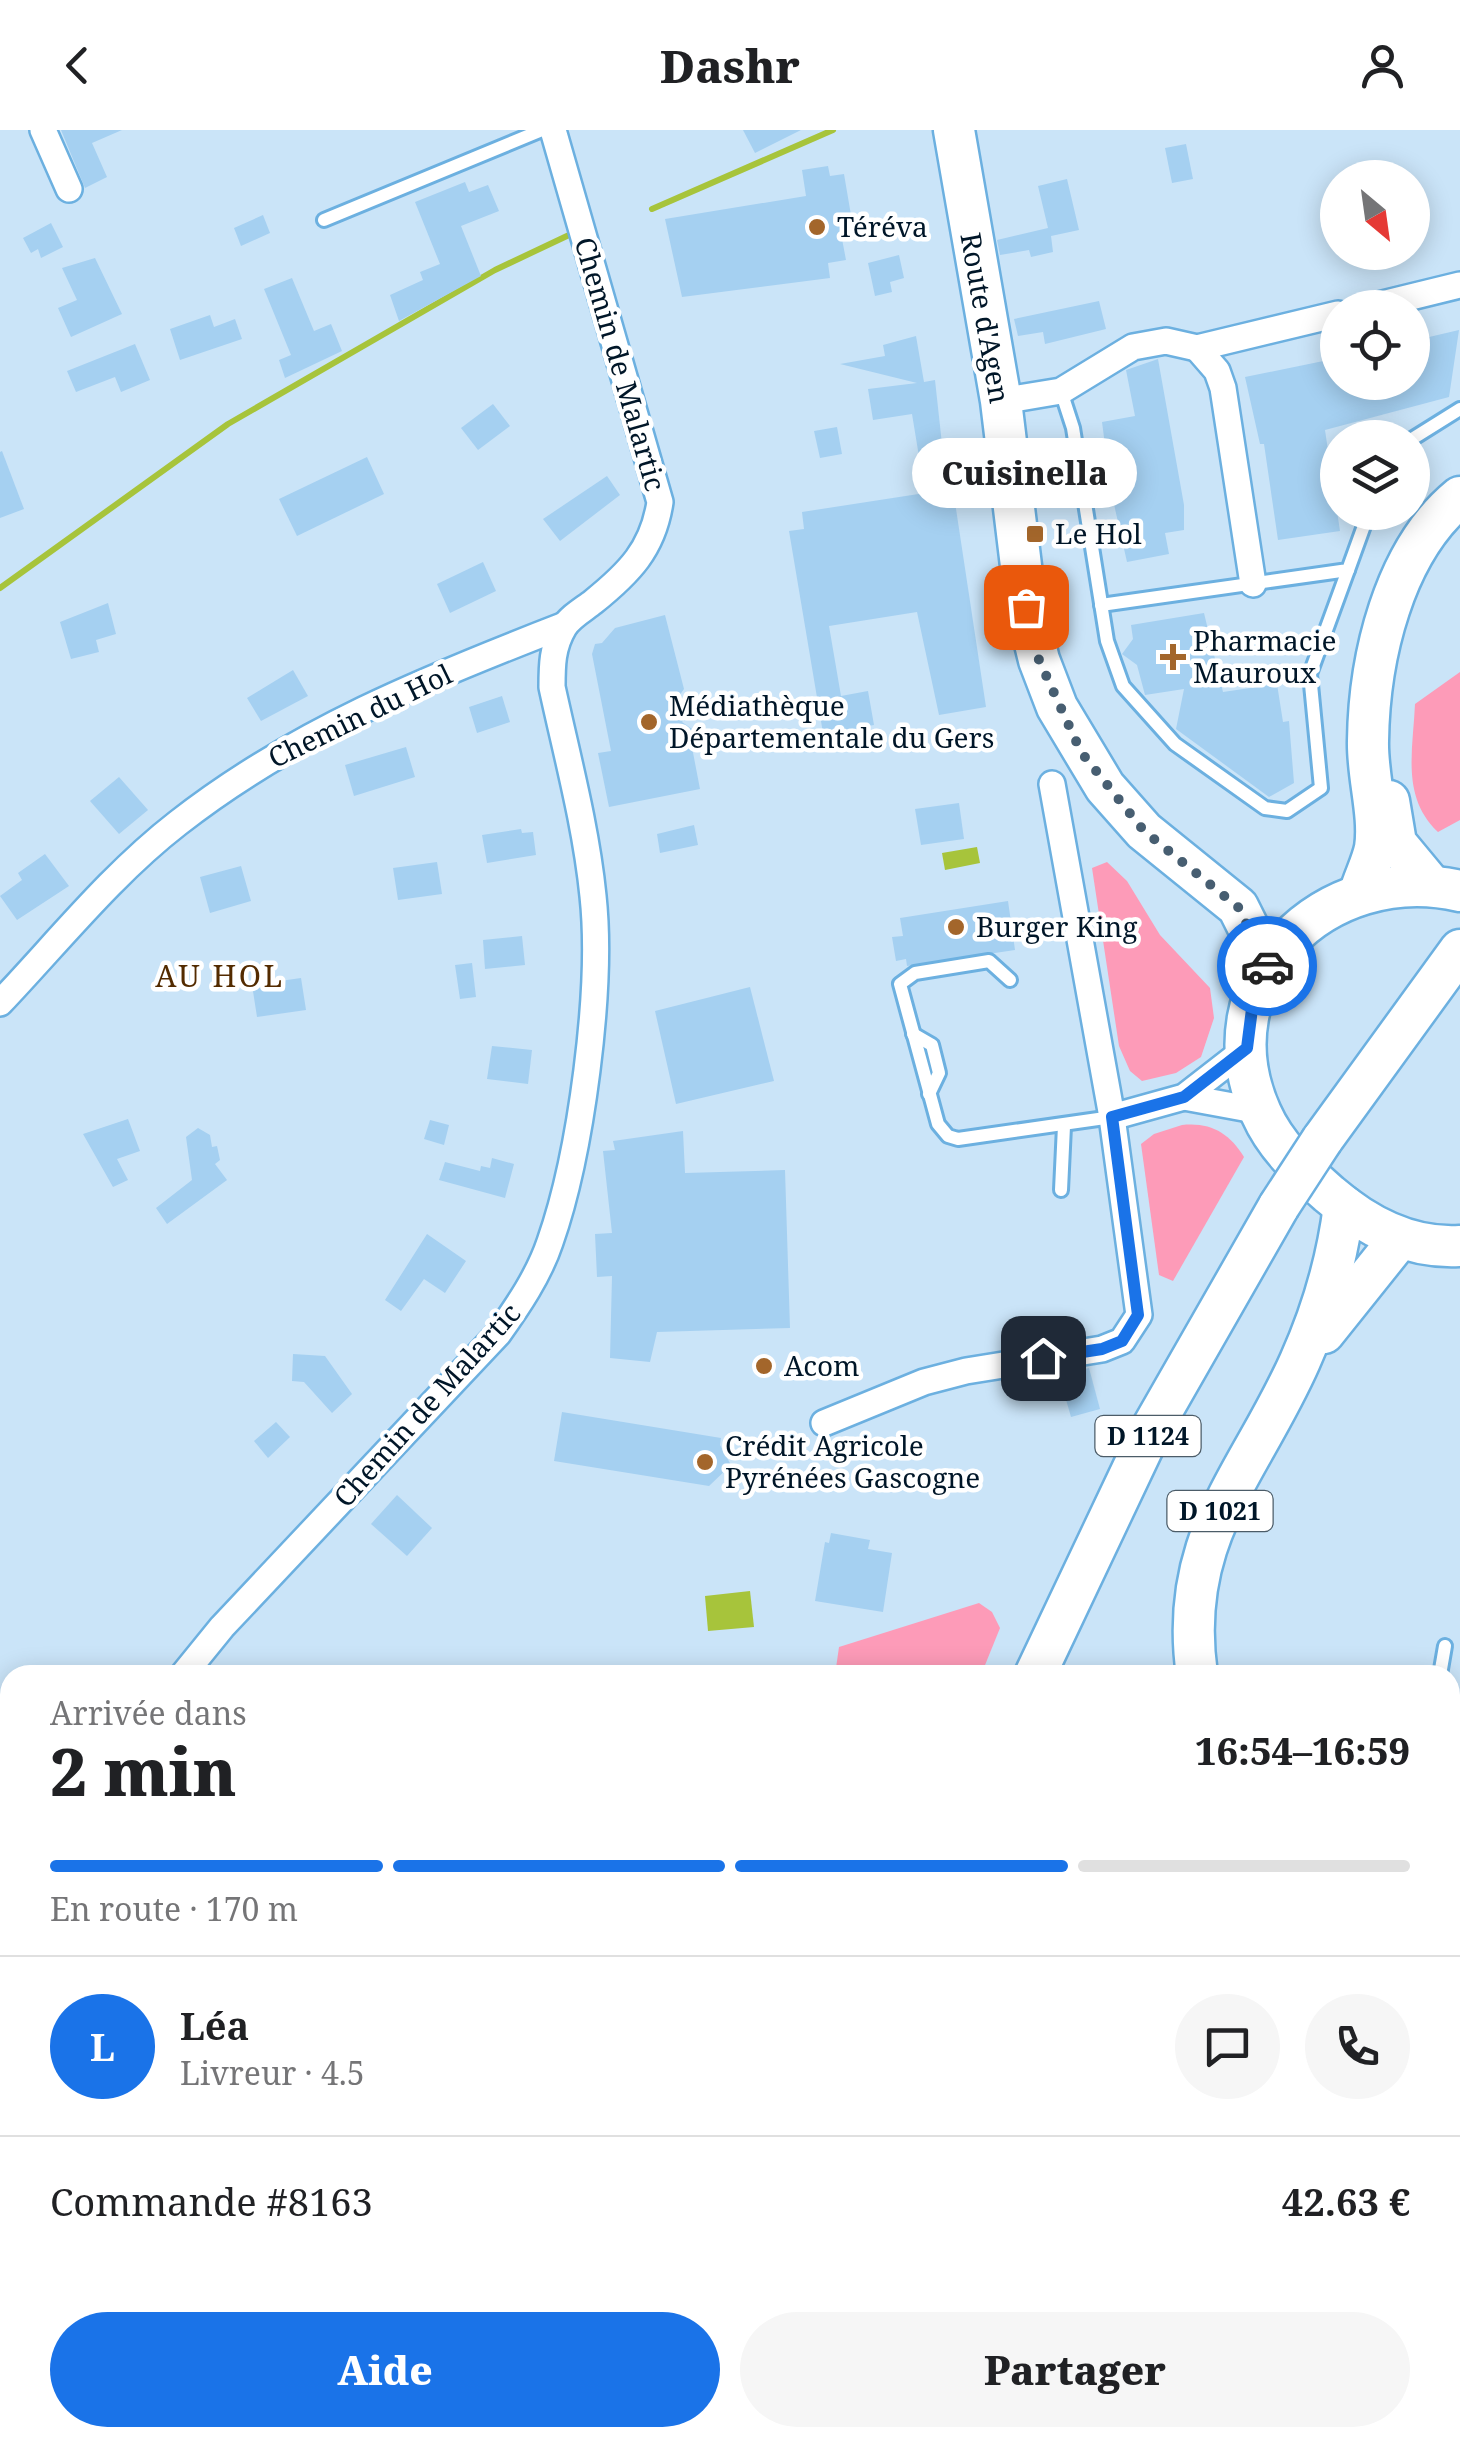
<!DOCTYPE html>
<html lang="fr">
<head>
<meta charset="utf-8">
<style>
  body { margin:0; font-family:"Noto Serif",serif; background:#f6f6f6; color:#202124; height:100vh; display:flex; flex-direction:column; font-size:38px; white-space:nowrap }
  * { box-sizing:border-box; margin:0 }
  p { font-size:32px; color:#757577 }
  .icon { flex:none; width:55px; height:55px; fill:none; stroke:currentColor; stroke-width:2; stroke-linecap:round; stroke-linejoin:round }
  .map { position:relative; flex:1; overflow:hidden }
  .details { position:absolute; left:0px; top:1535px; width:1460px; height:782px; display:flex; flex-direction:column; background:#fff; border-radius:30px 30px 0 0; box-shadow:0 5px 25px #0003 }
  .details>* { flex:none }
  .needle { width:65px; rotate:151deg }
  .controls { position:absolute; left:1320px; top:30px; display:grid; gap:20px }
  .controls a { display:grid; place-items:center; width:110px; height:110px; border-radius:50%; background:#fff; box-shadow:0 5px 25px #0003; font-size:50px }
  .pin { position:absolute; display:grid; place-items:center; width:85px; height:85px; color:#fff; margin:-42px; border-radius:20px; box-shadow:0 5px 15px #0006 }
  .courier { position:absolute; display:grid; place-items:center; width:100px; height:100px; margin:-50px; border:8px solid #1a73e8; border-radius:50%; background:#fff; color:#222; box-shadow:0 2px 12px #0007 }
  .bubble { position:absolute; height:70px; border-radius:35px; background:#fff; box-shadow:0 5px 25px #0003; font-size:32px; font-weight:800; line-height:70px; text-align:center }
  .head em { font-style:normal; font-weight:800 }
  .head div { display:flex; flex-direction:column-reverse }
  .head { display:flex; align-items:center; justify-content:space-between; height:170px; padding:0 50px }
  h1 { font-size:65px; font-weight:800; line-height:75px }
  .bar { display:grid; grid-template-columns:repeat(4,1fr); gap:15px 10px; align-content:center; height:120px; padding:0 50px }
  .bar i { height:12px; border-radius:8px; background:#e0e0e0 }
  .bar .on { background:#1a73e8 }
  .bar p { grid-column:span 4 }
  .line { display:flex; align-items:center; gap:25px; padding:0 50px; border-top:2px solid #e0e0e0 }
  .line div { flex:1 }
  .round { display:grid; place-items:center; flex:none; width:105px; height:105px; border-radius:52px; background:#f6f6f6 }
  .action { display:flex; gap:20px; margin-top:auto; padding:20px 50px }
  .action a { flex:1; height:115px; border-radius:60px; background:#1a73e8; color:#fff; font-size:40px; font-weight:800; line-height:115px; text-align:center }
  .action a+a { background:#f6f6f6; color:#202124 }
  header { display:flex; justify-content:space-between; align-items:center; height:130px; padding:0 50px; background:#fff; font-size:45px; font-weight:800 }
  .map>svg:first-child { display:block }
  .green { fill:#fd9bb8 }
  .water { fill:#a7c43b }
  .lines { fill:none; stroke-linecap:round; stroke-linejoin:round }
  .stream { stroke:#a7c43b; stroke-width:6 }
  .building { fill:#a5d0f1 }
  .service-casing { stroke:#6cb0e0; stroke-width:18 }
  .minor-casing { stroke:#6cb0e0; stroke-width:30 }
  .primary-casing { stroke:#6cb0e0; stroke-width:45 }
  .trunk-casing { stroke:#6cb0e0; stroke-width:45 }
  .service { stroke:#fff; stroke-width:12 }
  .minor { stroke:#fff; stroke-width:25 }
  .primary { stroke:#fff; stroke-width:40 }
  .trunk { stroke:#fff; stroke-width:40 }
  .trunk-bridge-casing { stroke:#6cb0e0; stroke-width:45; stroke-linecap:butt }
  .trunk-bridge { stroke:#fff; stroke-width:40 }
  .done { stroke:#475e71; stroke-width:10; stroke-dasharray:0 18 }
  .route { stroke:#1a73e8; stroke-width:12 }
  .poi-dot { fill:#a3662b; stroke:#fff; stroke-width:4 }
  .labels { text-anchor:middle; stroke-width:9; stroke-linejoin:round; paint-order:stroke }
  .shield { fill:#fff; stroke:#4c5c68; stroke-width:2.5 }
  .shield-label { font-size:25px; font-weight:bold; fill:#001628 }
  .poi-label { font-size:28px; fill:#001628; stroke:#fff; text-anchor:start }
  .street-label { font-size:28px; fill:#001628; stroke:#fff }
  .neighbourhood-label { font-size:30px; letter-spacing:2.5px; fill:#532b00; stroke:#fff }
</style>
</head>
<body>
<header><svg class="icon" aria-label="back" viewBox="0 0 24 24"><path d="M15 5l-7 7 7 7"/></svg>Dashr<svg class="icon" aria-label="person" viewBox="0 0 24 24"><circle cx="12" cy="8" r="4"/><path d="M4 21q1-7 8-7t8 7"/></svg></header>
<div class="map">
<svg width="1460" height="2316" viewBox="0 0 1460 2316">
  <rect width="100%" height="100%" fill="#cae4f8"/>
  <g class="green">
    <path d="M1460 542V690L1438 702C1401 667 1413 621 1415 574Z"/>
    <polygon points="1107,732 1127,751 1160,805 1210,858 1214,888 1201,927 1176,943 1142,951 1130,941 1119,916 1092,738"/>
    <path d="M1182 995C1211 992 1229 1003 1244 1027L1173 1151 1159 1145 1141 1014 1154 1004Z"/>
    <polygon points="979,1473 992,1482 1000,1498 981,1545 854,1545 836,1538 839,1517"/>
    <polygon points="1460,1880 1460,1998 1450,2001 1450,1882"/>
    <polygon points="10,2183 10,2308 220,2308 207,2316 0,2316 0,2185"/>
    <polygon points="457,2308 583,2308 574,2316 455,2316"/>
    <polygon points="722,2308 943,2308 945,2316 721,2316"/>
  </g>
  <g class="water">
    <polygon points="977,717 980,733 945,740 942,723"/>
    <polygon points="750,1461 754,1497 708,1501 705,1466"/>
  </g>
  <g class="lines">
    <g class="stream">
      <polyline points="652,79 833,0"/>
      <polyline points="0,458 228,294 495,140 569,105"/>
    </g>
  </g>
  <g class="building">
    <polygon points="61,0 122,0 92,13 107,47 85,58"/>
    <polygon points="743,0 801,0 755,23"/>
    <polygon points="1186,14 1193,49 1172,53 1165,18"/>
    <polygon points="828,36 830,46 844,44 852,91 839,93 846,130 828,133 830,148 682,167 665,89 806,66 802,40"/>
    <polygon points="1067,49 1079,100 1051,106 1053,122 1031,127 1029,120 1000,125 997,110 1048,98 1038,56"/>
    <polygon points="465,52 469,62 488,55 499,81 461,96 481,146 399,191 390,165 423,150 420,142 440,134 415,72"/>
    <polygon points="263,85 270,103 241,116 234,98"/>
    <polygon points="51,93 63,117 41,128 38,119 31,123 23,108"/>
    <polygon points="899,125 904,148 890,152 892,162 875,166 868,133"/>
    <polygon points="95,128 122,184 71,207 58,178 77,170 62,138"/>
    <polygon points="292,148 314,201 331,194 342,221 285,248 279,230 291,225 264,159"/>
    <polygon points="1099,171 1106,199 1045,214 1043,202 1018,206 1014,189"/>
    <polygon points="210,185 214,197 235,189 242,209 180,230 170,199"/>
    <polygon points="1459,200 1449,267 1325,300 1340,401 1278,410 1264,314 1260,314 1245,247 1338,228 1338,252 1412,252 1412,211"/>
    <polygon points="916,206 924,252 935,250 947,360 953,359 986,577 939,585 917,482 829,496 841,566 868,561 874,595 868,596 870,608 825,615 789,401 804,399 802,382 925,363 912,284 873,290 868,259 917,253 840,234 885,226 883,215"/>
    <polygon points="135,214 150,250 121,262 115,247 76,262 67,241"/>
    <polygon points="1158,229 1184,375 1184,400 1165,403 1169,424 1127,432 1111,361 1102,292 1135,286 1126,240"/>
    <polygon points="493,274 510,296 478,320 461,298"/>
    <polygon points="837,297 842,324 820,328 814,301"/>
    <polygon points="2,321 24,379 0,388 0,322"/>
    <polygon points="367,327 384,364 297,406 279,369"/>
    <polygon points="607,346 620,365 560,411 543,389"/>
    <polygon points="483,432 496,461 450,483 437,454"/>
    <polygon points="108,473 116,504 96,510 99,522 71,529 60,492"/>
    <polygon points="1204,483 1223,562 1277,554 1283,592 1289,591 1294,653 1269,667 1176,599 1184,559 1145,565 1137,535 1122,524 1133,509 1131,495"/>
    <polygon points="665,485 684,559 679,566 687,571 681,578 688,583 682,592 695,601 690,607 700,659 609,677 598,623 611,621 592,524 595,514 602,513 615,498"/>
    <polygon points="293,540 308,566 261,591 247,568"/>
    <polygon points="502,566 510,592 477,603 469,577"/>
    <polygon points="406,617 415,647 354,666 345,635"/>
    <polygon points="119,647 148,680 119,704 90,671"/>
    <polygon points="959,673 964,709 921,715 915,679"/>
    <polygon points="694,695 698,715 660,723 657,704"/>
    <polygon points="521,699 522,703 533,702 536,725 487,733 482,705"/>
    <polygon points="45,724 69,756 17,790 0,766 22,750 18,743"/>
    <polygon points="437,732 442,764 398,770 393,738"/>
    <polygon points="241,736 251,771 210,783 200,747"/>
    <polygon points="1008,771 1015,820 907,836 906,829 896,831 892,807 903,806 900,788"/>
    <polygon points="522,806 525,835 485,839 483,810"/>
    <polygon points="472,833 476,867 460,869 455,835"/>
    <polygon points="301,848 306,880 257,887 252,855"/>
    <polygon points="750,857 774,951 676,974 655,881"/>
    <polygon points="492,916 532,920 528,954 487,949"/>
    <polygon points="128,989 140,1021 117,1029 128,1050 113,1057 83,1004"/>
    <polygon points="430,990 449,995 444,1015 424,1009"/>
    <polygon points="198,998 210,1005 212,1017 217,1016 220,1030 215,1034 227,1050 167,1094 156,1078 192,1050 186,1007"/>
    <polygon points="683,1001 685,1043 785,1040 790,1198 657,1202 650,1232 610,1228 612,1146 597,1147 595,1104 612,1103 603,1021 615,1020 613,1011"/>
    <polygon points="492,1028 514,1034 505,1068 439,1050 445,1032 480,1041 481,1036 490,1038"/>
    <polygon points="427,1104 466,1131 445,1163 424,1149 401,1181 385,1170"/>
    <polygon points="293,1224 325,1226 352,1264 332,1283 304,1252 292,1251"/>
    <polygon points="1089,1238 1100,1279 1071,1287 1059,1245"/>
    <polygon points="562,1282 721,1308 720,1315 731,1335 709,1356 554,1331"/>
    <polygon points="276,1292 290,1307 268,1328 254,1311"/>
    <polygon points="397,1365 432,1398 407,1426 371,1394"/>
    <polygon points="831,1403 870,1410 868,1419 892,1423 883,1482 815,1471 825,1412 829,1413"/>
  </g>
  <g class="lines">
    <defs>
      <g id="service">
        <polyline points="324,90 542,0"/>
        <polyline points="1061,261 1073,298 1107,511 1123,556 1175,614 1265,678 1287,681 1321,658 1310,544 1348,440"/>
        <polyline points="1412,309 1460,279"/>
        <polyline points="1101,475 1348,440 1369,382"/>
        <polyline points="1010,850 989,831 915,843 900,854 938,994 948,1006 958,1009 1112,987"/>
        <polyline points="913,904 932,915 939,943 929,964"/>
        <polyline points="1061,1060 1064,996"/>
        <polyline points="1440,1545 1445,1516"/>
        <polyline points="1450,1597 1460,1635"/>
      </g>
      <g id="minor">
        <polyline points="43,0 69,59"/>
        <polyline points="1366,178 1460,155"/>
        <polyline points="1197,218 1217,241 1223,258 1253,454"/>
        <polyline points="1001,271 1061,261 1133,217 1166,211 1197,218 1338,184"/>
        <path d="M0 873C57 813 112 744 178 693 294 602 428 548 565 495"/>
        <polyline points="1184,967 1260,981"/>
        <polyline points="1112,987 1184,967 1247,918"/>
        <polyline points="824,1293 924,1252 966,1241 1102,1219 1122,1211 1139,1185 1112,987 1052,654"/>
        <path d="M183 1545 222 1497 498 1204C518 1176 539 1145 550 1112 581 1024 603 859 593 766 586 696 567 626 552 557 552 536 552 517 564 497 570 487 584 479 593 472 629 443 653 419 660 372L553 0"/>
        <polyline points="0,1768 10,1756"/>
      </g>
      <g id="primary">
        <polyline points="954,0 1001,271 1026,477 1039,530 1057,577 1105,657 1144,701 1238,777 1268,837"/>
        <path d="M1460 761C1326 730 1201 850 1261 983 1276 1017 1302 1040 1329 1064 1366 1096 1409 1119 1460 1116"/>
        <polyline points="1324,1203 1400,1108"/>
        <path d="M1197 1545C1177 1407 1250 1344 1300 1231 1323 1180 1337 1131 1344 1076"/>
        <polyline points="1376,2308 1381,2316"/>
      </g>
      <g id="trunk">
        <polyline points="1389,671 1396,713 1430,754"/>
        <path d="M1360 762C1364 748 1372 733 1375 718 1380 685 1367 646 1368 611 1369 529 1393 422 1460 367"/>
        <polyline points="1322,1010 1460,820"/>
        <polyline points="1035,1545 1152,1298 1279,1076"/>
        <polyline points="639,2316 645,2308"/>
      </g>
    </defs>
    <use href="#service" class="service-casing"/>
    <use href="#minor" class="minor-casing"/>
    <use href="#primary" class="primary-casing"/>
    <use href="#trunk" class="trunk-casing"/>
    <use href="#service" class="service"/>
    <use href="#minor" class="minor"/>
    <use href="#primary" class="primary"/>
    <use href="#trunk" class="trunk"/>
    <defs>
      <polyline id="trunk-bridge" points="1279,1076 1322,1010"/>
    </defs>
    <use href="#trunk-bridge" class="trunk-bridge-casing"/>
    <use href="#trunk-bridge" class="trunk-bridge"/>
  </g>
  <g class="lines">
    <polyline class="done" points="1026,477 1039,530 1081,622 1144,701 1238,777 1267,836"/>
    <polyline class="route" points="1043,1228 1102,1219 1122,1211 1138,1185 1112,987 1184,967 1247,918 1252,879 1267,836"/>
  </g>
  <g class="poi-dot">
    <circle cx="817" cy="97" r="10"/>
    <rect x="1025" y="394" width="20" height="20" rx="5"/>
    <path d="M1168 512h10v10h10v10h-10v10h-10v-10h-10v-10h10z"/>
    <circle cx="649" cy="592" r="10"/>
    <circle cx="956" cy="797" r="10"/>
    <circle cx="764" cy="1236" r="10"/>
    <circle cx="705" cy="1332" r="10"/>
  </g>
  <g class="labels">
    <g class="shield">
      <rect x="1095.5" y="1286" width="105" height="40" rx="8"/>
      <rect x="1167.5" y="1361" width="105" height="40" rx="8"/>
    </g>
    <g class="shield-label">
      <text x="1148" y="1315">D 1124</text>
      <text x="1220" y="1390">D 1021</text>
    </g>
    <g class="poi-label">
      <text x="837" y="107">Téréva</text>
      <text x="1055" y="414">Le Hol</text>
      <text x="1193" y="521">Pharmacie<tspan x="1193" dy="32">Mauroux</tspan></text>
      <text x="669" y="586">Médiathèque<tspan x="669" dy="32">Départementale du Gers</tspan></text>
      <text x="976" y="807">Burger King</text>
      <text x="784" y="1246">Acom</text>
      <text x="725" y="1326">Crédit Agricole<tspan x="725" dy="32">Pyrénées Gascogne</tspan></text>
    </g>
    <g class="street-label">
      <text transform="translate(985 188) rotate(80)" y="10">Route d'Agen</text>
      <text transform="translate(620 234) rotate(74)" y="10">Chemin de Malartic</text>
      <text transform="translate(360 586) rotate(-26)" y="10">Chemin du Hol</text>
      <text transform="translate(427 1275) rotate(-48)" y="10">Chemin de Malartic</text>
    </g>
    <g class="neighbourhood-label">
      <text x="220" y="857">AU HOL</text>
    </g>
  </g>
</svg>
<div class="controls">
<a><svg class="needle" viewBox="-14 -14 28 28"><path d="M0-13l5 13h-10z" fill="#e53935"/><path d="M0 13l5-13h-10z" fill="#757577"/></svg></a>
<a><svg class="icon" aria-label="locate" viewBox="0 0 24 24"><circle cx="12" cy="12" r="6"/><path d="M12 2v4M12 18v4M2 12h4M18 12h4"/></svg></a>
<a><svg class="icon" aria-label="layers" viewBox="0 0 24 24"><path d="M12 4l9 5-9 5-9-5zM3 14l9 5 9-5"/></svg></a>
</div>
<div class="pin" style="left:1026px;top:477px;background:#ea580c"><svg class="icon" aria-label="bag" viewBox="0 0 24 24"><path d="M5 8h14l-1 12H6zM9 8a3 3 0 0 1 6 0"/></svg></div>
<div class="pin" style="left:1043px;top:1228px;background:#1f2937"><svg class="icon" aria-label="home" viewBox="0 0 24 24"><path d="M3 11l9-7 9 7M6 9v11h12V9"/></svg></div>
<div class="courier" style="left:1267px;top:836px"><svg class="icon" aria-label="car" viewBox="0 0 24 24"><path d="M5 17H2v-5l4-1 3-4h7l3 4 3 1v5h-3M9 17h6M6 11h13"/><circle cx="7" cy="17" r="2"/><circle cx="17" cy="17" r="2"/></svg></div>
<div class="bubble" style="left:912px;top:308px;width:225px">Cuisinella</div>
<section class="details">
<div class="head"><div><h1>2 min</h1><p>Arrivée dans</p></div><em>16:54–16:59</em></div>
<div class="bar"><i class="on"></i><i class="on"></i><i class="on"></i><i></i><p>En route · 170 m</p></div>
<div class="line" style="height:180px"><b class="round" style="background:#1a73e8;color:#fff">L</b><div><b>Léa</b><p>Livreur · 4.5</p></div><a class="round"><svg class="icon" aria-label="chat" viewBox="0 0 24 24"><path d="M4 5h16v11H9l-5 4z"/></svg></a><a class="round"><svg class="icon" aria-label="phone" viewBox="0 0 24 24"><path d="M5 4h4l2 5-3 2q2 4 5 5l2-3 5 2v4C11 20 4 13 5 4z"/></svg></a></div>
<div class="line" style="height:130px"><div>Commande #8163</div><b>42.63 €</b></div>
<div class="action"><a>Aide</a><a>Partager</a></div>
</section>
</div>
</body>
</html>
